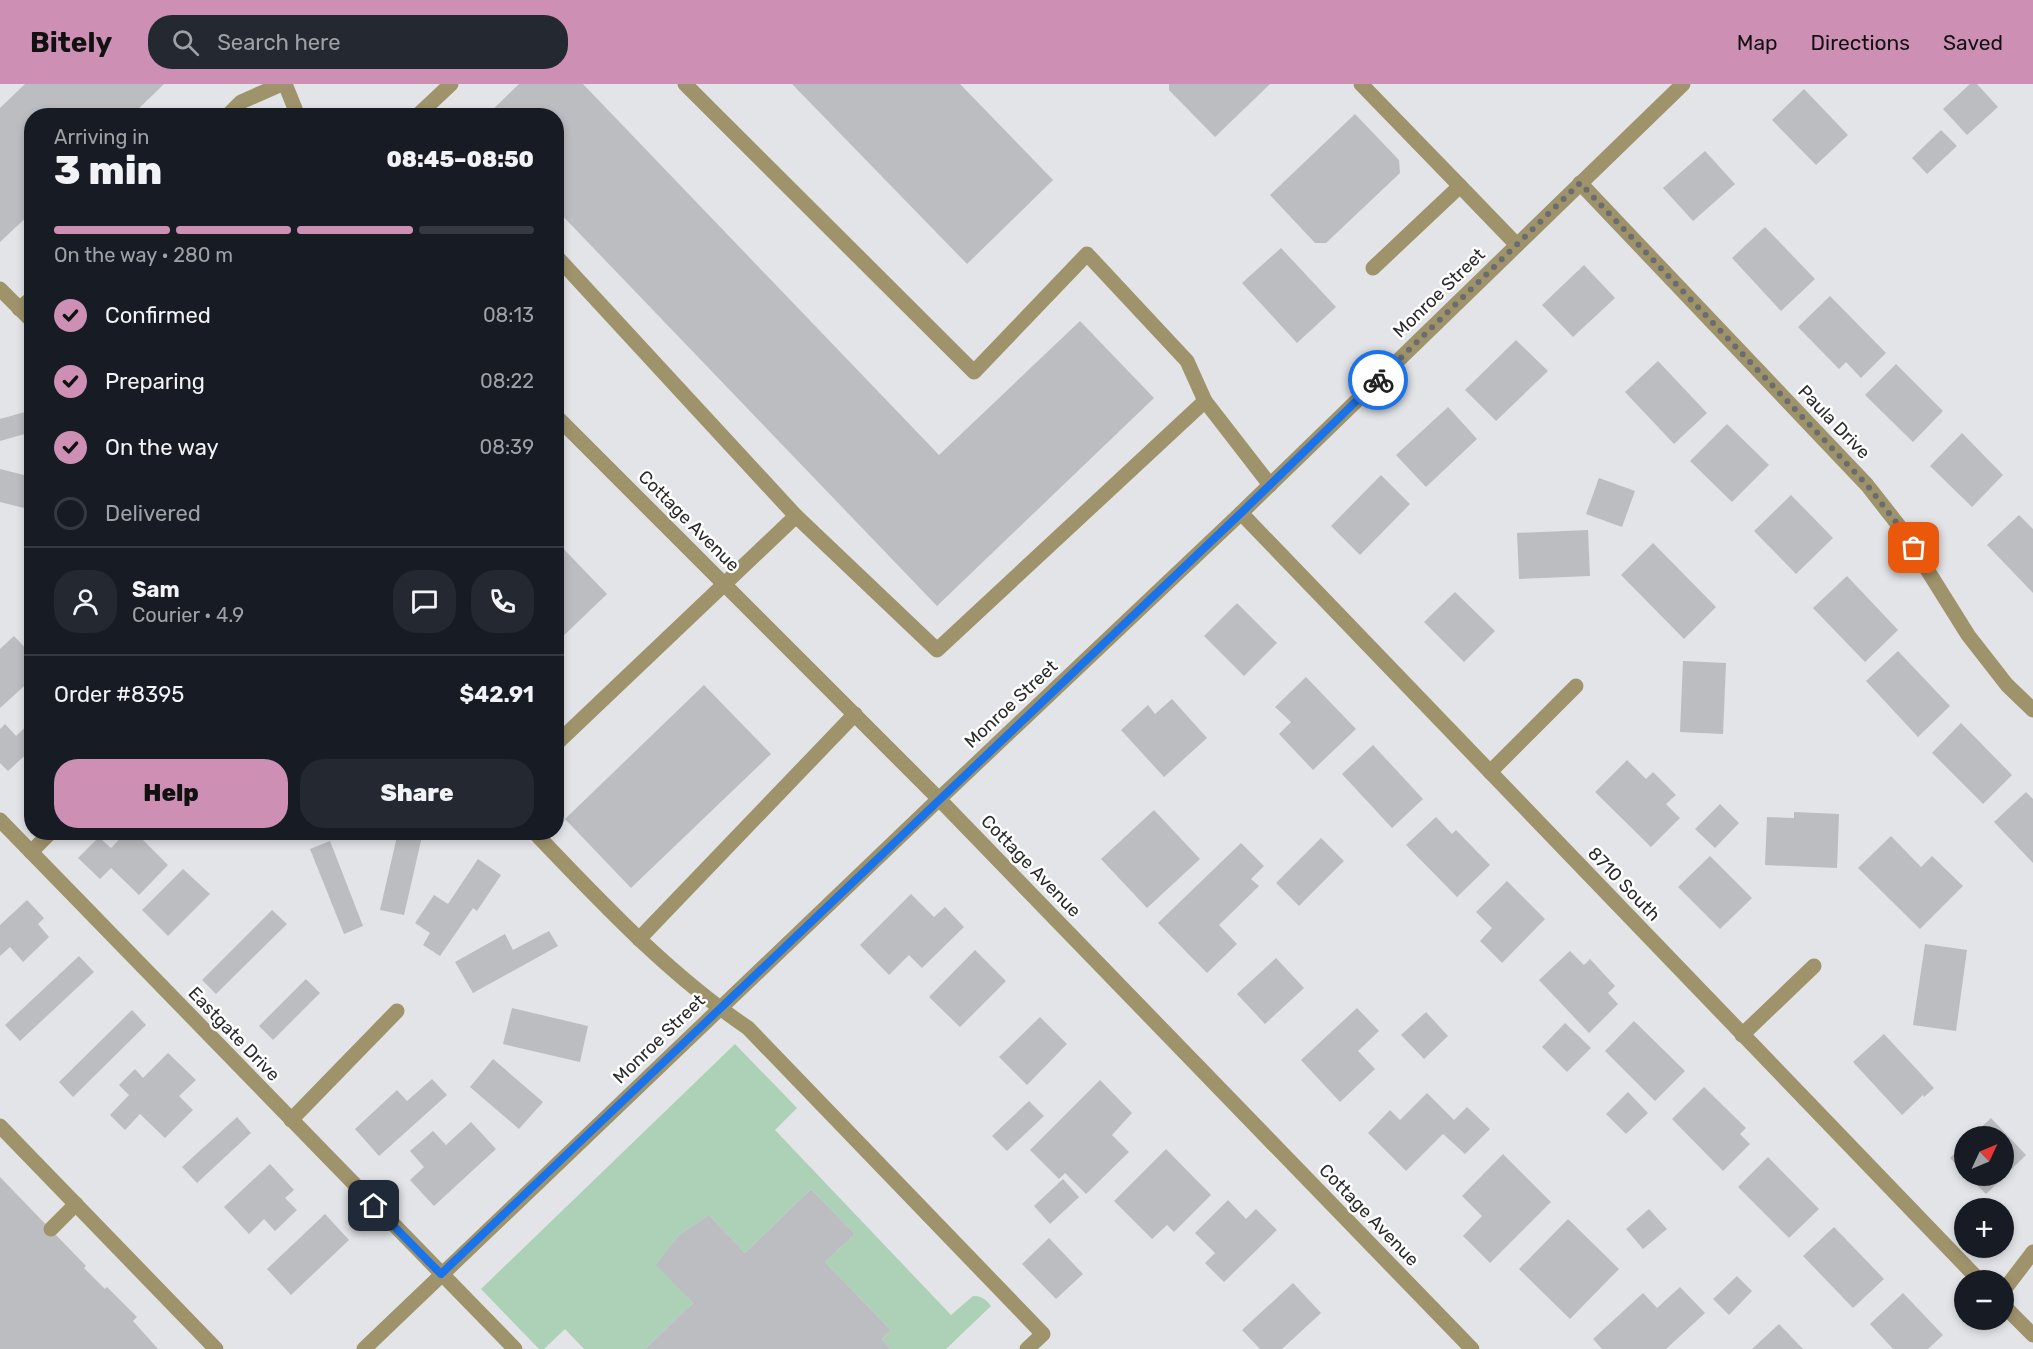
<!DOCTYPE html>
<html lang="en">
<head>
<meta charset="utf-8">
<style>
  body { margin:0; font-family:Rubik,sans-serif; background:#242831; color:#f1f3f6; height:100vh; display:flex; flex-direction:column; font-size:22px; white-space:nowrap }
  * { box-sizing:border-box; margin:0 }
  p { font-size:20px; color:#9ea1a6 }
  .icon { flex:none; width:33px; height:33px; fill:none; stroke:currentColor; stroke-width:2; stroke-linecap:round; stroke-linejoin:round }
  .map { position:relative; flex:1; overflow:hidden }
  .sheet { position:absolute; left:24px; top:24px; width:540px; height:732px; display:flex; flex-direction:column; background:#171b24; border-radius:24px; box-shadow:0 3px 9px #0003 }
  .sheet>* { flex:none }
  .needle { width:39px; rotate:46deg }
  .buttons { position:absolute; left:1954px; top:1042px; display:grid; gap:12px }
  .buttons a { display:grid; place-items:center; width:60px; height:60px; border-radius:50%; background:#171b24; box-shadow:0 3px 9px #0003; font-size:30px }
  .pin { position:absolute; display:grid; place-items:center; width:51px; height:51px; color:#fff; margin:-26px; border-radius:12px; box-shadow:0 3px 9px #0006 }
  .courier { position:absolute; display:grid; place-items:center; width:60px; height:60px; margin:-30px; border:4px solid #1a73e8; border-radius:50%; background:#fff; color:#222; box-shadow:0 2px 8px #0007 }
  .overview em { font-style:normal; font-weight:800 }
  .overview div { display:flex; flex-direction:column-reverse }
  .overview { display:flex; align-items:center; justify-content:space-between; height:102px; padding:0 30px }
  h1 { font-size:39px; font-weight:800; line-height:45px }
  .bar { display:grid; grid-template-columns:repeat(4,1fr); gap:9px 6px; align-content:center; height:72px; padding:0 30px }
  .bar i { height:8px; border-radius:4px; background:#363941 }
  .bar .active { background:#cd90b4 }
  .bar p { grid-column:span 4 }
  .line { display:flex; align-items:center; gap:15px; padding:0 30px; border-top:2px solid #363941 }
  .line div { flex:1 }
  .round { display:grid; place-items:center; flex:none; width:63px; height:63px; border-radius:24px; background:#242831 }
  ol { padding:0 30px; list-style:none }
  li { display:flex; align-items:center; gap:18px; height:66px }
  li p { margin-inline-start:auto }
  li .icon { padding:6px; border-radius:50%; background:#cd90b4; color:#111; stroke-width:4 }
  li:last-child { color:#9ea1a6 }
  li i { width:33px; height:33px; border:3px solid #363941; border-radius:50% }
  .button { display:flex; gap:12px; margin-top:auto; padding:12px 30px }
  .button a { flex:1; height:69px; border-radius:24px; background:#cd90b4; color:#111; font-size:24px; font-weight:800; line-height:69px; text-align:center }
  .button a+a { background:#242831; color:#f1f3f6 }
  header { display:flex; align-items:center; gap:36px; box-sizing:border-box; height:84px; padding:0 30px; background:#cd90b4; color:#111 }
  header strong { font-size:28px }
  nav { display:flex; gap:33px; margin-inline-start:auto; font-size:21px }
  .search { width:420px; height:54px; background:#242831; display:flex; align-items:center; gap:15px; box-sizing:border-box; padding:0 21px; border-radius:24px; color:#9ea1a6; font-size:22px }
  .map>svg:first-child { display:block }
  .green { fill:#acd1b6 }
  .building { fill:#bbbdc0 }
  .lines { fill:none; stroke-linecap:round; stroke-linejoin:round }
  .minor { stroke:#9e936b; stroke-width:15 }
  .done { stroke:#6b6c6e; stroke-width:6; stroke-dasharray:0 10.8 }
  .route { stroke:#1a73e8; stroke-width:8 }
  .labels { text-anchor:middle; stroke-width:5; stroke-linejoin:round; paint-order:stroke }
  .street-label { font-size:18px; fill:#2b2b2d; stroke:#fff }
</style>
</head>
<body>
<header>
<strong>Bitely</strong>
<div class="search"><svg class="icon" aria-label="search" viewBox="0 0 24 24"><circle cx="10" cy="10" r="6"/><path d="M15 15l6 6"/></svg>Search here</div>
<nav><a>Map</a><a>Directions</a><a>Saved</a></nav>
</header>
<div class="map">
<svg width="2033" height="1265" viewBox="0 0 2033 1265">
  <rect width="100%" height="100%" fill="#e2e4e7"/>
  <path class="green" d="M735 960 797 1024 775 1046 951 1231 973 1212C981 1212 986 1215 991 1222L946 1265H891L882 1255 891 1246 825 1178 855 1150 811 1105 745 1169 709 1131 679 1151 657 1181 693 1219 645 1265H584L565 1245 544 1265H539L481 1205Z"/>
  <g class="building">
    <polygon points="25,0 164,0 131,32 32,32 32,128 0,158 0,24"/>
    <polygon points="519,0 583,0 939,371 1080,237 1154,314 937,522 556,125 556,32 486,32"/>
    <polygon points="792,0 960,0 1053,96 967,180"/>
    <polygon points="1169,0 1270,0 1215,53 1169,6"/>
    <polygon points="1970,0 1977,0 1998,23 1967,51 1943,25"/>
    <polygon points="1804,5 1848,51 1816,81 1772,36"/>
    <polygon points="1355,30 1399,76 1400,89 1326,159 1315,159 1270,111"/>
    <polygon points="1941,46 1957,62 1927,90 1912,74"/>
    <polygon points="1705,67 1735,100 1693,137 1663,104"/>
    <polygon points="1765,143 1815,195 1781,227 1732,174"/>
    <polygon points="1281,164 1336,223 1297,259 1242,199"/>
    <polygon points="1584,181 1615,214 1573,253 1542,221"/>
    <polygon points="1830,212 1886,269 1861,294 1846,278 1839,285 1798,243"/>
    <polygon points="1516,256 1548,287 1496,337 1465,306"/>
    <polygon points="1658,277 1707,329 1674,360 1625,308"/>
    <polygon points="1896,280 1943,327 1913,358 1865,311"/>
    <polygon points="1448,323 1477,355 1426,403 1396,371"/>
    <polygon points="32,326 32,348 0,357 0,335"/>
    <polygon points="1727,340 1769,381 1732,418 1690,377"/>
    <polygon points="1962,349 2003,391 1972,423 1930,382"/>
    <polygon points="0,385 32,393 32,426 0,418"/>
    <polygon points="1381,391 1410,420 1360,471 1331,442"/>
    <polygon points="1599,394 1635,407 1622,443 1586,430"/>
    <polygon points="1791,411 1833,454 1796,490 1754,447"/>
    <polygon points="2019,431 2033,445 2033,509 1987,461"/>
    <polygon points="1588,446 1590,492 1519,495 1517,449"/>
    <polygon points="556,457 607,510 556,559"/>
    <polygon points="1653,459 1716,523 1684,555 1621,491"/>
    <polygon points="1847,492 1898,546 1865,578 1813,524"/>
    <polygon points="1455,508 1495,547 1464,578 1424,538"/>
    <polygon points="1237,519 1277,559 1244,592 1204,552"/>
    <polygon points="14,552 32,571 32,595 0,624 0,565"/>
    <polygon points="1898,567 1950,622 1918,653 1866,597"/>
    <polygon points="1683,577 1726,579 1723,650 1680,648"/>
    <polygon points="1306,593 1356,645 1313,686 1279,650 1291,638 1275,623"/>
    <polygon points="704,601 771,670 631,804 565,735"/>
    <polygon points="1172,615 1207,654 1164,693 1121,646 1148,621 1155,630"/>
    <polygon points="32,637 32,665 8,687 0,679 0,645 5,640 16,652"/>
    <polygon points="1961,639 2012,691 1983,720 1932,669"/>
    <polygon points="1373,661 1423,715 1392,744 1342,690"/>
    <polygon points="1627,676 1646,695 1653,688 1676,711 1666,720 1680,734 1651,763 1595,708"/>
    <polygon points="2026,708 2033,715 2033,779 1994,738"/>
    <polygon points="1720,720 1739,739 1715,764 1695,745"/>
    <polygon points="1154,726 1200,775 1147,824 1101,775"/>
    <polygon points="1794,728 1839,730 1837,784 1765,781 1767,733 1794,734"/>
    <polygon points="1436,733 1452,750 1456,746 1490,781 1457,813 1406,761"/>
    <polygon points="126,748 135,748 168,781 139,811 111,784 100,795 78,774 99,753 111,764"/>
    <polygon points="398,748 423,748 404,831 380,826"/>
    <polygon points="1891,752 1921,783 1932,772 1963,802 1920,845 1858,784"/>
    <polygon points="1321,754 1344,777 1299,822 1276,799"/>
    <polygon points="330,757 363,842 344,850 310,765"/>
    <polygon points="1241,759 1264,782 1251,795 1259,802 1219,841 1237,860 1207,889 1158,839"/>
    <polygon points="1710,772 1752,814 1720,845 1678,803"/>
    <polygon points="478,775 501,791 477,827 473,824 440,872 423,861 430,849 415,839 434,811 448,820"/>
    <polygon points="183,785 210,810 168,852 142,826"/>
    <polygon points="1507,797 1545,835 1502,879 1480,857 1492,844 1476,828"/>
    <polygon points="911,810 934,833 945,823 964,843 922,884 909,871 889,891 860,861"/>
    <polygon points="27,816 44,834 38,840 49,853 23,878 10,863 0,872 0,841"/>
    <polygon points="272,826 287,840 216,910 202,896"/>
    <polygon points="549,847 558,862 473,909 455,878 505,850 513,866"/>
    <polygon points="1925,860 1967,866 1956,947 1913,941"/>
    <polygon points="975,866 1006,897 960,943 929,913"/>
    <polygon points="1570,867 1584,881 1590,875 1615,902 1608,909 1618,920 1589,949 1539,896"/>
    <polygon points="79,872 94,888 20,957 5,941"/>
    <polygon points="1276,874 1304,904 1265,940 1237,910"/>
    <polygon points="306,895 320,909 273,956 259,942"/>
    <polygon points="512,924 588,942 580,978 503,960"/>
    <polygon points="1357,924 1379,947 1358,967 1375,985 1340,1018 1301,976"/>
    <polygon points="132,926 146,941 73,1013 59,998"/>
    <polygon points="1426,928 1448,952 1424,975 1401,951"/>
    <polygon points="1040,933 1067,960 1027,1001 999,973"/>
    <polygon points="1634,937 1685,987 1655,1017 1605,967"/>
    <polygon points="1565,939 1591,964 1567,988 1542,963"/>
    <polygon points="1884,950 1934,1004 1924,1013 1923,1011 1902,1031 1853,978"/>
    <polygon points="168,969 196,996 179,1012 193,1026 165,1054 140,1030 125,1046 110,1031 129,1011 119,1001 135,985 143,994"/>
    <polygon points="493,975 543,1018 519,1045 470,1003"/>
    <polygon points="432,995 447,1011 379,1072 355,1045 397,1006 407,1017"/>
    <polygon points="1100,996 1132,1029 1112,1051 1129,1068 1086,1110 1065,1089 1059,1095 1030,1066"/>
    <polygon points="1704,1003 1746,1044 1740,1050 1750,1060 1723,1087 1672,1035"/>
    <polygon points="1628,1008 1648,1029 1626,1050 1606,1030"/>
    <polygon points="1427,1009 1454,1036 1467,1023 1490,1045 1465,1070 1443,1050 1406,1087 1368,1049 1390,1026 1400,1036"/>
    <polygon points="1029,1017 1044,1032 1007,1067 992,1052"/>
    <polygon points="237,1033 251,1049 197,1099 182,1083"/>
    <polygon points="1991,1034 2026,1071 1986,1110 1968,1092 2004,1092 2004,1053 1971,1053"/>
    <polygon points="471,1038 496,1065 434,1122 410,1096 424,1083 410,1067 433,1047 446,1061"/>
    <polygon points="1965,1059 1965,1089 1950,1074"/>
    <polygon points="1166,1065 1211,1111 1174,1148 1167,1141 1152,1155 1114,1117"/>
    <polygon points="1503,1070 1551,1118 1490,1179 1463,1152 1482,1132 1462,1112"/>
    <polygon points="1768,1073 1819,1125 1789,1154 1738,1103"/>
    <polygon points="270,1080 294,1106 285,1114 297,1126 275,1147 264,1135 249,1150 224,1123"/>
    <polygon points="0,1093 86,1182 84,1184 105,1205 107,1203 137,1233 133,1237 158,1265 0,1265"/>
    <polygon points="1063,1095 1079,1113 1050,1140 1034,1122"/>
    <polygon points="811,1105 855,1150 825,1178 891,1246 882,1255 891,1265 645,1265 693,1219 656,1181 679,1151 709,1131 745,1169"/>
    <polygon points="1228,1116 1246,1135 1256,1125 1277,1146 1224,1198 1205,1179 1215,1169 1195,1149"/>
    <polygon points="1649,1125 1667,1145 1643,1165 1626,1145"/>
    <polygon points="325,1130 349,1156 291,1211 267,1185"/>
    <polygon points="1568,1135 1619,1185 1570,1235 1519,1185"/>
    <polygon points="1834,1143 1884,1195 1853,1224 1803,1172"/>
    <polygon points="1049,1154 1083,1190 1056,1215 1022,1180"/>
    <polygon points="1737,1192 1752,1207 1729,1231 1713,1215"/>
    <polygon points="1293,1199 1321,1229 1282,1265 1260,1265 1242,1246"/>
    <polygon points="1680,1203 1705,1229 1666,1265 1602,1265 1593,1255 1643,1209 1657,1224"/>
    <polygon points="1903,1209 1943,1251 1928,1265 1893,1265 1870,1240"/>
    <polygon points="1779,1240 1803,1265 1752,1265"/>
  </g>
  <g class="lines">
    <g class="minor">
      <polyline points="285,0 298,32"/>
      <polyline points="685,0 974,288 1087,170 1187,277 1205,317 1270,401"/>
      <polyline points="1361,0 1460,102"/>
      <polyline points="227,32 241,18 282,0"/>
      <polyline points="417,32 451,0"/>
      <polyline points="1580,99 1867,401 1903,447 1968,551 2007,601 2033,626"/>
      <polyline points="556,172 796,432"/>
      <polyline points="1373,184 1460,102 1517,161"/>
      <polyline points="0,205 32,237"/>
      <polyline points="19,225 32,214"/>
      <polyline points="556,332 939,715 1472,1265"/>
      <polyline points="1241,429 1980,1197"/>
      <polyline points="556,660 796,432 937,566 1205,317"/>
      <polyline points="1490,688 1576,602"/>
      <polyline points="0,736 515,1265"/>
      <path d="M534 748C601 818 667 889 748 944L1043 1250 1027 1265"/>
      <polyline points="31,768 51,748"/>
      <polyline points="639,855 855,630"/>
      <polyline points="1742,951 1814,882"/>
      <polyline points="291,1036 397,927"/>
      <polyline points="0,1042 216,1265"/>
      <polyline points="51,1145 76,1120"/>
      <polyline points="2004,1206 2033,1168"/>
      <polyline points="2004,1222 2033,1251"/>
      <polyline points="364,1265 939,715 1241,429 1683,0"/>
    </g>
  </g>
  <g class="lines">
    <polyline class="done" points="1378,296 1580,99 1867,401 1903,447 1914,464"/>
    <polyline class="route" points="374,1122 441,1190 1241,429 1378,296"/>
  </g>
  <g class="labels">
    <g class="street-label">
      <text transform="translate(1439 209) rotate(-44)" y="6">Monroe Street</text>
      <text transform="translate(1834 338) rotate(46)" y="6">Paula Drive</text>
      <text transform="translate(689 437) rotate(45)" y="6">Cottage Avenue</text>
      <text transform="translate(1011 620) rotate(-43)" y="6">Monroe Street</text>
      <text transform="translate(1031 782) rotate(46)" y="6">Cottage Avenue</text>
      <text transform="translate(1624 800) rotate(46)" y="6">8710 South</text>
      <text transform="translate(234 950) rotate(46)" y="6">Eastgate Drive</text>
      <text transform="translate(659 955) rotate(-44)" y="6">Monroe Street</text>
      <text transform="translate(1369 1131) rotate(46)" y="6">Cottage Avenue</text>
    </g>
  </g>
</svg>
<div class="buttons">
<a><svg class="needle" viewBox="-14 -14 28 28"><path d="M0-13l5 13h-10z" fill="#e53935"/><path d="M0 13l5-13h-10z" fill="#9ea1a6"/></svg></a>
<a>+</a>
<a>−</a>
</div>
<div class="pin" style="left:1914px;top:464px;background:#ea580c"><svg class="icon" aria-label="bag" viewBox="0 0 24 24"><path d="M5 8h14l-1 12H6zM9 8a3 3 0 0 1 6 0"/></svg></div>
<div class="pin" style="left:374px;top:1122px;background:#1f2937"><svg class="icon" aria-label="home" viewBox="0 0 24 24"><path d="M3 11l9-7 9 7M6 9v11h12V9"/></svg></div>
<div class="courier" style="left:1378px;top:296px"><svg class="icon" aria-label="bike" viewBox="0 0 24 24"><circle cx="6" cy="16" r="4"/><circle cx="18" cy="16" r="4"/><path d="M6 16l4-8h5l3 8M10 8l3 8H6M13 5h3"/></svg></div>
<section class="sheet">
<div class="overview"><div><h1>3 min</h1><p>Arriving in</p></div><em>08:45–08:50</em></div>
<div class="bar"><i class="active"></i><i class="active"></i><i class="active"></i><i></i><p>On the way · 280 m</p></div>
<ol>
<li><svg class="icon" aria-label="check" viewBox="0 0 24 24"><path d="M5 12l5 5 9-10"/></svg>Confirmed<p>08:13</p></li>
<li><svg class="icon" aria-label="check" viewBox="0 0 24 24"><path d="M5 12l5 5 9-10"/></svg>Preparing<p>08:22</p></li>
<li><svg class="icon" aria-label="check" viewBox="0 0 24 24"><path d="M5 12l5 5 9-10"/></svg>On the way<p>08:39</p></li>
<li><i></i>Delivered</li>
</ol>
<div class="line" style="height:108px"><a class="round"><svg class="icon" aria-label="person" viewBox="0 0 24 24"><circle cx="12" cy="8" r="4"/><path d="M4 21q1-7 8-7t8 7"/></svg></a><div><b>Sam</b><p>Courier · 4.9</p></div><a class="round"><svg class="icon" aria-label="chat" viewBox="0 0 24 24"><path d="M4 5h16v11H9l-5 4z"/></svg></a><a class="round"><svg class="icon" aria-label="phone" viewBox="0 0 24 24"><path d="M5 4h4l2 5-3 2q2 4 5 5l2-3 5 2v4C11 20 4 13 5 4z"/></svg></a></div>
<div class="line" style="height:78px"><div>Order #8395</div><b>$42.91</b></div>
<div class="button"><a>Help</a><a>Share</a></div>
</section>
</div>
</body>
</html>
